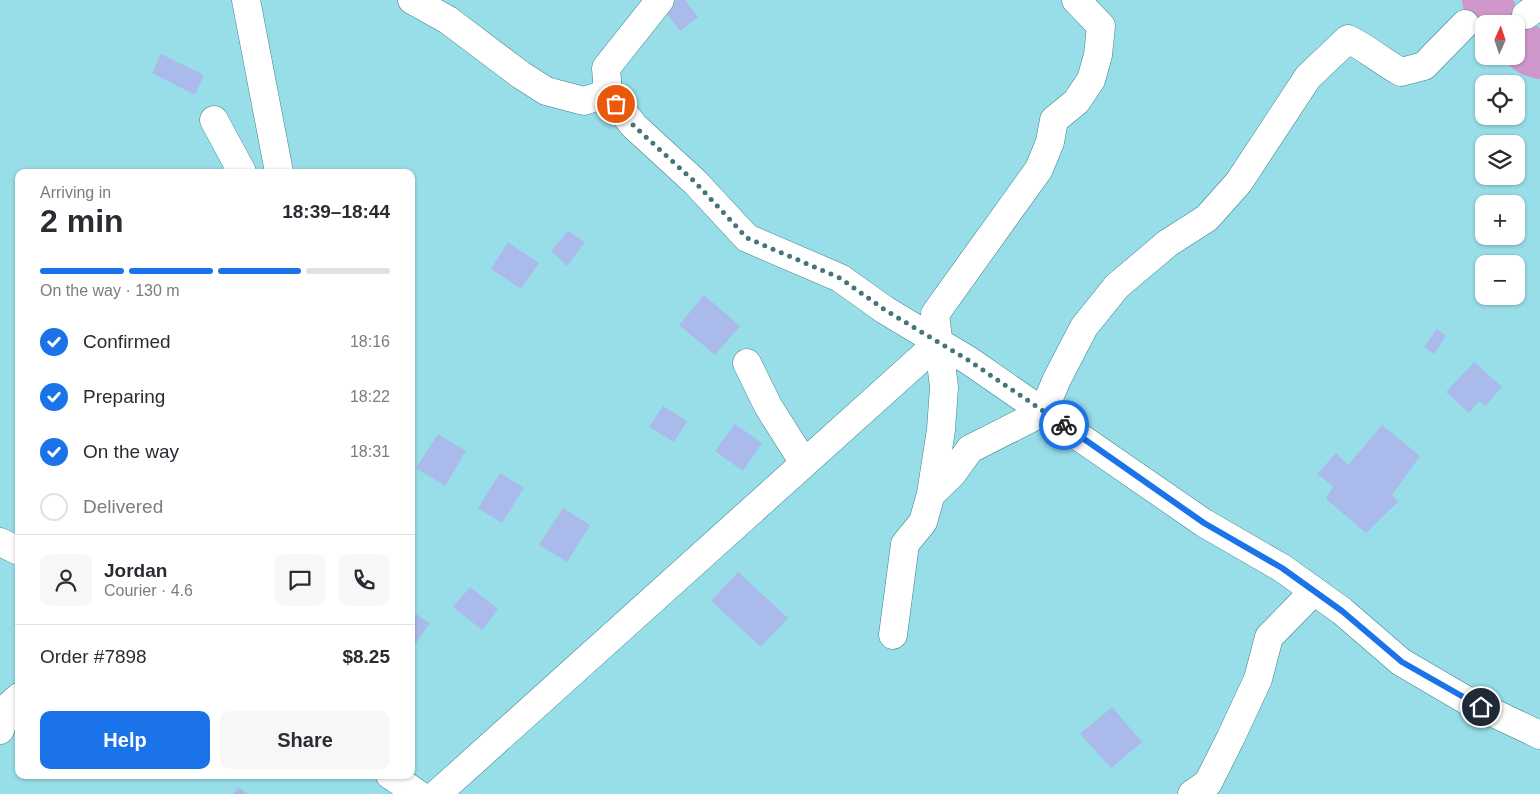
<!DOCTYPE html>
<html lang="en">
<head>
<meta charset="utf-8">
<style>
  body { margin:0; font-family:Helvetica,sans-serif; background:#f7f7f7; color:#2b2b33; height:100vh; display:flex; flex-direction:column; font-size:19px; white-space:nowrap }
  * { box-sizing:border-box; margin:0 }
  p { font-size:16px; color:#7c7c81 }
  .icon { flex:none; width:28px; height:28px; fill:none; stroke:currentColor; stroke-width:2; stroke-linecap:round; stroke-linejoin:round }
  .map { position:relative; flex:1; overflow:hidden }
  .panel { position:absolute; left:15px; top:169px; width:400px; height:610px; display:flex; flex-direction:column; background:#fff; border-radius:10px; box-shadow:0 1px 4px #0004 }
  .panel>* { flex:none }
  .needle { width:32px; rotate:3deg }
  .buttons { position:absolute; left:1475px; top:15px; display:grid; gap:10px }
  .buttons a { display:grid; place-items:center; width:50px; height:50px; border-radius:10px; background:#fff; box-shadow:0 1px 4px #0004; font-size:25px }
  .pin { position:absolute; display:grid; place-items:center; width:42px; height:42px; color:#fff; margin:-21px; border:2px solid #fff; border-radius:50%; box-shadow:0 1px 5px #0007 }
  .courier { position:absolute; display:grid; place-items:center; width:50px; height:50px; margin:-25px; border:4px solid #1a73e8; border-radius:50%; background:#fff; color:#222; box-shadow:0 1px 6px #0007 }
  .headline em { font-style:normal; font-weight:600 }
  .headline div { display:flex; flex-direction:column-reverse }
  .headline { display:flex; align-items:center; justify-content:space-between; height:85px; padding:0 25px }
  h1 { font-size:32px; font-weight:600; line-height:38px }
  .bar { display:grid; grid-template-columns:repeat(4,1fr); gap:8px 5px; align-content:center; height:60px; padding:0 25px }
  .bar i { height:6px; border-radius:4px; background:#e1e1e2 }
  .bar .selected { background:#1a73e8 }
  .bar p { grid-column:span 4 }
  .line { display:flex; align-items:center; gap:12px; padding:0 25px; border-top:1px solid #e1e1e2 }
  .line div { flex:1 }
  .round { display:grid; place-items:center; flex:none; width:52px; height:52px; border-radius:10px; background:#f7f7f7 }
  ol { padding:0 25px; list-style:none }
  li { display:flex; align-items:center; gap:15px; height:55px }
  li p { margin-inline-start:auto }
  li .icon { padding:5px; border-radius:50%; background:#1a73e8; color:#fff; stroke-width:4 }
  li:last-child { color:#7c7c81 }
  li i { width:28px; height:28px; border:2px solid #e1e1e2; border-radius:50% }
  .cta { display:flex; gap:10px; margin-top:auto; padding:10px 25px }
  .cta a { flex:1; height:58px; border-radius:10px; background:#1a73e8; color:#fff; font-size:20px; font-weight:600; line-height:58px; text-align:center }
  .cta a+a { background:#f7f7f7; color:#2b2b33 }
  .map>svg:first-child { display:block }
  .lines { fill:none; stroke-linecap:round; stroke-linejoin:round }
  .river { stroke:#d097cc; stroke-width:48 }
  .building { fill:#aabbeb }
  .minor-casing { stroke:#3c828c; stroke-width:29 }
  .minor { stroke:#fff; stroke-width:28 }
  .done { stroke:#48737a; stroke-width:5; stroke-dasharray:0 9 }
  .route { stroke:#1a73e8; stroke-width:6 }
</style>
</head>
<body>
<div class="map">
<svg width="1540" height="794" viewBox="0 0 1540 794">
  <rect width="100%" height="100%" fill="#98dee9"/>
  <g class="lines">
    <g class="river">
      <polyline points="1486,0 1499,24"/>
      <polyline points="1516,40 1531,52 1540,55"/>
    </g>
  </g>
  <g class="building">
    <polygon points="677,0 685,0 698,17 680,31 664,10"/>
    <polygon points="161,54 204,75 195,95 152,73"/>
    <polygon points="568,231 585,242 567,266 551,251"/>
    <polygon points="508,242 539,263 521,289 491,269"/>
    <polygon points="704,295 740,326 715,355 679,325"/>
    <polygon points="1437,329 1446,336 1434,354 1424,347"/>
    <polygon points="1474,362 1502,387 1485,406 1479,401 1469,413 1446,392"/>
    <polygon points="663,406 687,421 674,442 649,427"/>
    <polygon points="735,424 762,443 743,471 715,451"/>
    <polygon points="1382,425 1420,456 1392,495 1398,502 1366,533 1326,499 1333,486 1317,474 1336,453 1348,465"/>
    <polygon points="438,434 466,451 445,486 416,468"/>
    <polygon points="500,473 524,488 502,523 478,508"/>
    <polygon points="563,508 590,525 567,562 539,545"/>
    <polygon points="738,572 788,618 761,647 711,601"/>
    <polygon points="470,587 498,609 482,630 453,607"/>
    <polygon points="411,611 430,623 411,650"/>
    <polygon points="1112,707 1142,742 1111,768 1080,734"/>
    <polygon points="238,787 248,794 233,794"/>
  </g>
  <g class="lines">
    <defs>
      <g id="minor">
        <polyline points="246,0 279,172"/>
        <polyline points="412,0 448,20 521,75 546,91 584,101 608,93"/>
        <polyline points="660,0 606,68 608,93 634,126 695,182 747,238 840,278 885,310 968,360 1204,523 1282,568 1342,611 1401,662 1466,700 1540,735"/>
        <polyline points="1526,15 1540,5"/>
        <polyline points="214,120 242,172"/>
        <polyline points="747,363 768,406 804,463"/>
        <path d="M931 494 952 474 970 449 1043 412 1057 379 1084 327 1117 286 1168 243 1207 218 1239 182 1308 77 1348 39C1367 48 1382 62 1401 72L1424 66 1465 24"/>
        <polyline points="0,542 19,551"/>
        <polyline points="893,635 905,544 923,522 931,494 941,430 944,387 935,314 1039,169 1050,142 1054,120 1076,102 1091,80 1098,55 1101,26 1076,0"/>
        <polyline points="0,730 7,708 19,697"/>
        <polyline points="390,775 418,794"/>
        <polyline points="437,794 939,342"/>
        <polyline points="1192,794 1208,783 1231,737 1258,679 1269,637 1314,591"/>
      </g>
    </defs>
    <use href="#minor" class="minor-casing"/>
    <use href="#minor" class="minor"/>
  </g>
  <g class="lines">
    <polyline class="done" points="616,104 634,126 695,182 747,238 840,278 885,310 968,360 1064,425"/>
    <polyline class="route" points="1064,425 1204,523 1282,568 1342,611 1402,662 1481,707"/>
  </g>
</svg>
<div class="buttons">
<a><svg class="needle" viewBox="-14 -14 28 28"><path d="M0-13l5 13h-10z" fill="#e53935"/><path d="M0 13l5-13h-10z" fill="#7c7c81"/></svg></a>
<a><svg class="icon" aria-label="locate" viewBox="0 0 24 24"><circle cx="12" cy="12" r="6"/><path d="M12 2v4M12 18v4M2 12h4M18 12h4"/></svg></a>
<a><svg class="icon" aria-label="layers" viewBox="0 0 24 24"><path d="M12 4l9 5-9 5-9-5zM3 14l9 5 9-5"/></svg></a>
<a>+</a>
<a>−</a>
</div>
<div class="pin" style="left:616px;top:104px;background:#ea580c"><svg class="icon" aria-label="bag" viewBox="0 0 24 24"><path d="M5 8h14l-1 12H6zM9 8a3 3 0 0 1 6 0"/></svg></div>
<div class="pin" style="left:1481px;top:707px;background:#1f2937"><svg class="icon" aria-label="home" viewBox="0 0 24 24"><path d="M3 11l9-7 9 7M6 9v11h12V9"/></svg></div>
<div class="courier" style="left:1064px;top:425px"><svg class="icon" aria-label="bike" viewBox="0 0 24 24"><circle cx="6" cy="16" r="4"/><circle cx="18" cy="16" r="4"/><path d="M6 16l4-8h5l3 8M10 8l3 8H6M13 5h3"/></svg></div>
<section class="panel">
<div class="headline"><div><h1>2 min</h1><p>Arriving in</p></div><em>18:39–18:44</em></div>
<div class="bar"><i class="selected"></i><i class="selected"></i><i class="selected"></i><i></i><p>On the way · 130 m</p></div>
<ol>
<li><svg class="icon" aria-label="check" viewBox="0 0 24 24"><path d="M5 12l5 5 9-10"/></svg>Confirmed<p>18:16</p></li>
<li><svg class="icon" aria-label="check" viewBox="0 0 24 24"><path d="M5 12l5 5 9-10"/></svg>Preparing<p>18:22</p></li>
<li><svg class="icon" aria-label="check" viewBox="0 0 24 24"><path d="M5 12l5 5 9-10"/></svg>On the way<p>18:31</p></li>
<li><i></i>Delivered</li>
</ol>
<div class="line" style="height:90px"><a class="round"><svg class="icon" aria-label="person" viewBox="0 0 24 24"><circle cx="12" cy="8" r="4"/><path d="M4 21q1-7 8-7t8 7"/></svg></a><div><b>Jordan</b><p>Courier · 4.6</p></div><a class="round"><svg class="icon" aria-label="chat" viewBox="0 0 24 24"><path d="M4 5h16v11H9l-5 4z"/></svg></a><a class="round"><svg class="icon" aria-label="phone" viewBox="0 0 24 24"><path d="M5 4h4l2 5-3 2q2 4 5 5l2-3 5 2v4C11 20 4 13 5 4z"/></svg></a></div>
<div class="line" style="height:65px"><div>Order #7898</div><b>$8.25</b></div>
<div class="cta"><a>Help</a><a>Share</a></div>
</section>
</div>
</body>
</html>
